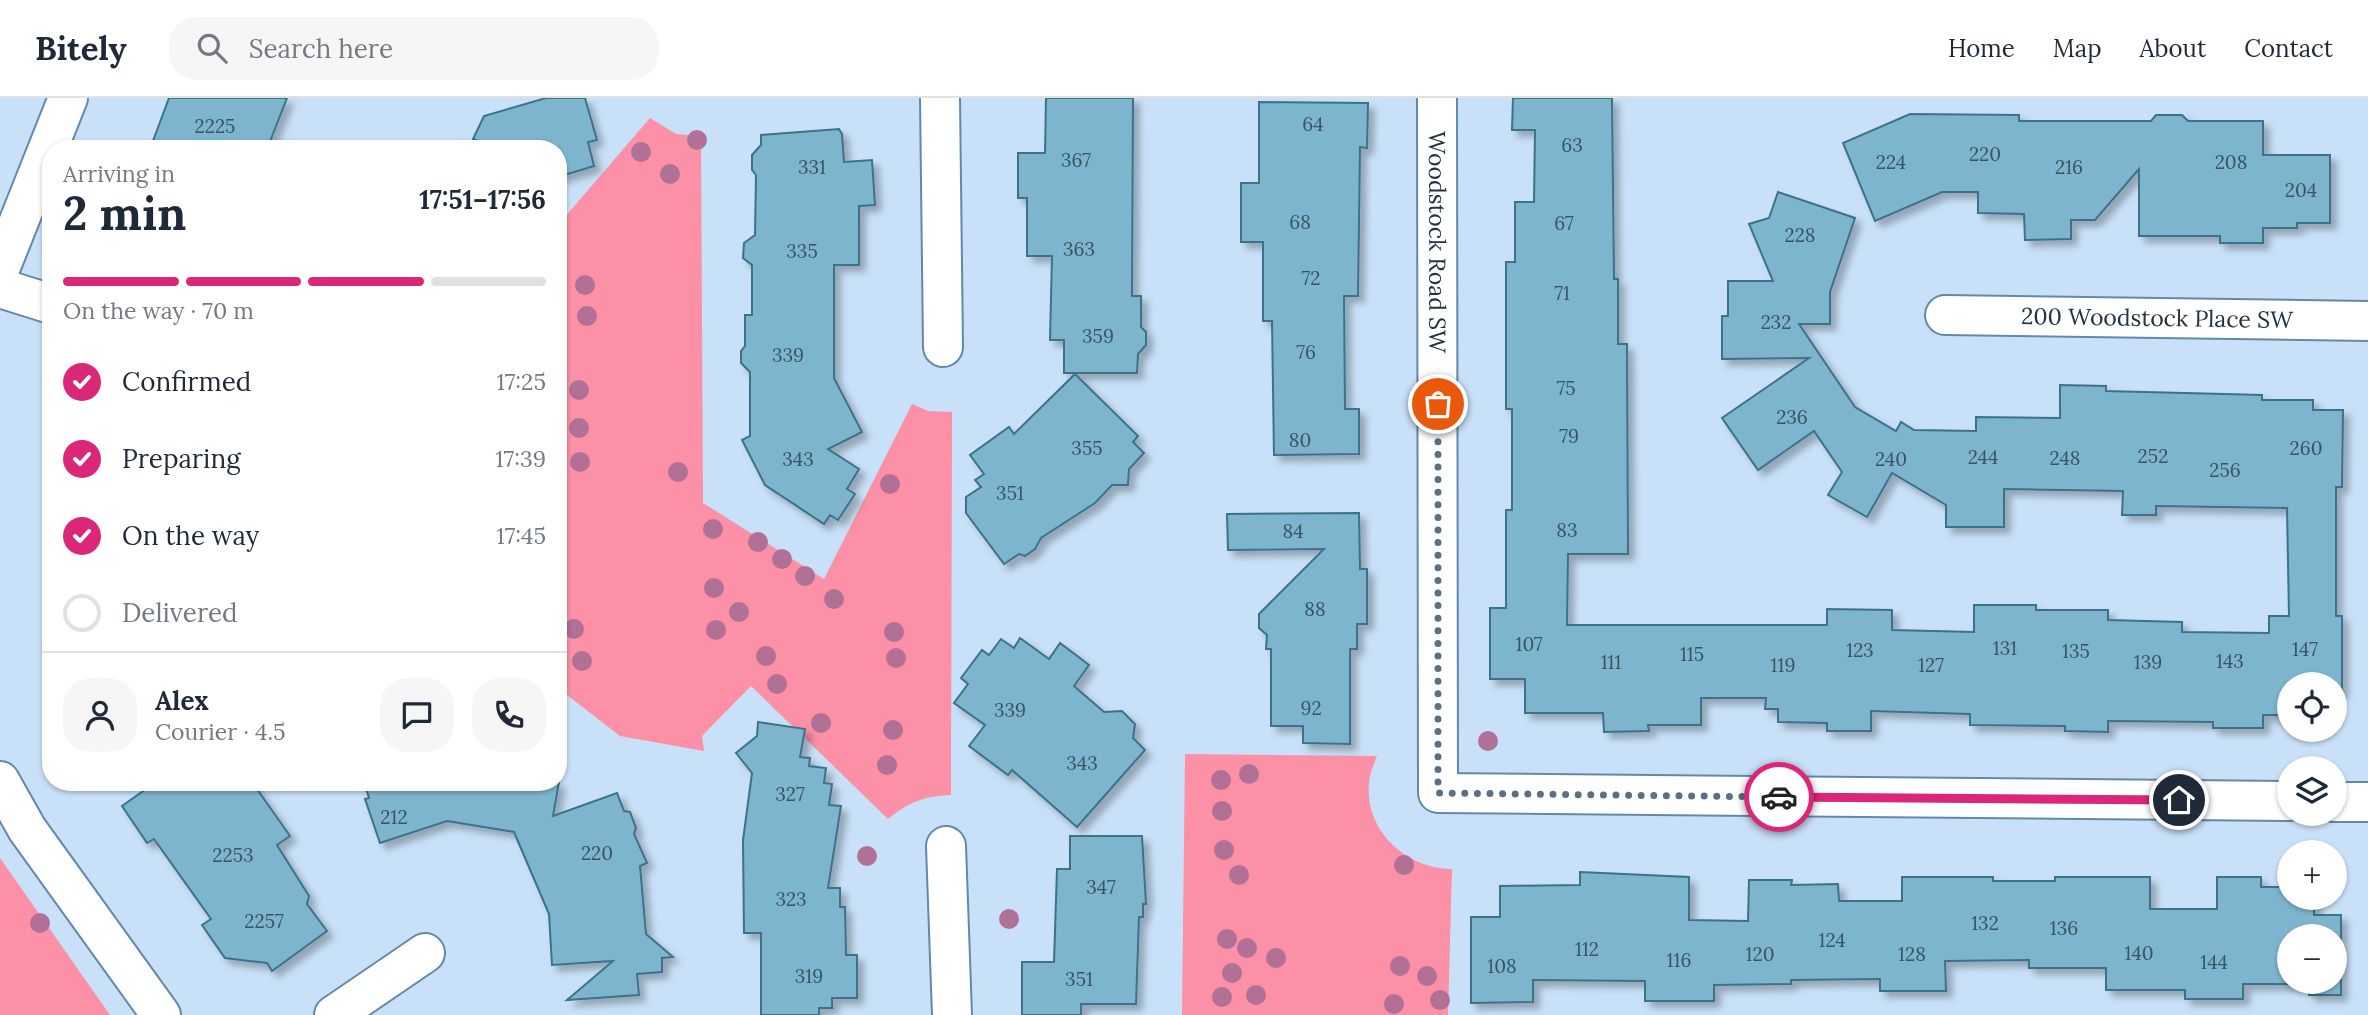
<!DOCTYPE html>
<html lang="en">
<head>
<meta charset="utf-8">
<style>
  body { margin:0; font-family:Lora,serif; background:#f6f6f7; color:#1f2937; height:100vh; display:flex; flex-direction:column; font-size:26px; white-space:nowrap }
  * { box-sizing:border-box; margin:0 }
  p { font-size:23px; color:#747a83 }
  .icon { flex:none; width:38px; height:38px; fill:none; stroke:currentColor; stroke-width:2; stroke-linecap:round; stroke-linejoin:round }
  .map { position:relative; flex:1; overflow:hidden }
  .side { position:absolute; left:42px; top:42px; width:525px; height:651px; display:flex; flex-direction:column; background:#fff; border-radius:28px; box-shadow:0 2px 5px #0004 }
  .side>* { flex:none }
  .tools { position:absolute; left:2277px; top:574px; display:grid; gap:14px }
  .tools a { display:grid; place-items:center; width:70px; height:70px; border-radius:50%; background:#fff; box-shadow:0 2px 5px #0004; font-size:35px }
  .pin { position:absolute; display:grid; place-items:center; width:60px; height:60px; color:#fff; margin:-30px; border:4px solid #fff; border-radius:50%; box-shadow:0 2px 7px #0007 }
  .courier { position:absolute; display:grid; place-items:center; width:70px; height:70px; margin:-35px; border:5px solid #db2777; border-radius:50%; background:#fff; color:#222; box-shadow:0 2px 9px #0007 }
  .overview em { font-style:normal; font-weight:800 }
  .overview div { display:flex; flex-direction:column-reverse }
  .overview { display:flex; align-items:center; justify-content:space-between; height:119px; padding:0 21px }
  h1 { font-size:46px; font-weight:800; line-height:52px }
  .bar { display:grid; grid-template-columns:repeat(4,1fr); gap:10px 7px; align-content:center; height:84px; padding:0 21px }
  .bar i { height:9px; border-radius:5px; background:#e0e1e3 }
  .bar .on { background:#db2777 }
  .bar p { grid-column:span 4 }
  .line { display:flex; align-items:center; gap:18px; padding:0 21px; border-top:2px solid #e0e1e3 }
  .line div { flex:1 }
  .round { display:grid; place-items:center; flex:none; width:74px; height:74px; border-radius:28px; background:#f6f6f7 }
  ol { padding:0 21px; list-style:none }
  li { display:flex; align-items:center; gap:21px; height:77px }
  li p { margin-inline-start:auto }
  li .icon { padding:7px; border-radius:50%; background:#db2777; color:#fff; stroke-width:4 }
  li:last-child { color:#747a83 }
  li i { width:38px; height:38px; border:4px solid #e0e1e3; border-radius:50% }
  header { display:flex; align-items:center; gap:42px; box-sizing:border-box; height:98px; padding:0 35px; background:#fff; border-bottom:2px solid #e0e1e3 }
  header strong { font-size:33px }
  nav { display:flex; gap:38px; margin-inline-start:auto; font-size:24px }
  .search { width:490px; height:63px; background:#f6f6f7; display:flex; align-items:center; gap:18px; box-sizing:border-box; padding:0 24px; border-radius:28px; color:#747a83; font-size:26px }
  .map>svg:first-child { display:block }
  .green { fill:#fb90a6 }
  .building { fill:#7eb5ce; stroke:#3c7289; stroke-width:2; fill-rule:evenodd; filter:url(#shadow) }
  .lines { fill:none; stroke-linecap:round; stroke-linejoin:round }
  .minor-casing { stroke:#6388ab; stroke-width:42 }
  .minor { stroke:#fff; stroke-width:38 }
  .tree { fill:#b17096 }
  .done { stroke:#5d7081; stroke-width:7; stroke-dasharray:0 12.6 }
  .route { stroke:#db2777; stroke-width:9 }
  .labels { text-anchor:middle; stroke-width:5; stroke-linejoin:round; paint-order:stroke }
  .number-label { font-size:19px; fill:#3a5464 }
  .street-label { font-size:23px; fill:#233341; stroke:#fff }
</style>
</head>
<body>
<header>
<strong>Bitely</strong>
<div class="search"><svg class="icon" aria-label="search" viewBox="0 0 24 24"><circle cx="10" cy="10" r="6"/><path d="M15 15l6 6"/></svg>Search here</div>
<nav><a>Home</a><a>Map</a><a>About</a><a>Contact</a></nav>
</header>
<div class="map">
<svg width="2368" height="917" viewBox="0 0 2368 917">
  <defs>
    <filter id="shadow"><feDropShadow dx="6" dy="6" stdDeviation="3.5" flood-color="#0004"/></filter>
  </defs>
  <rect width="100%" height="100%" fill="#c9e1f8"/>
  <g class="green">
    <path d="M650 20 676 36 701 38 703 405 824 481 912 306 928 313 952 314 951 697C924 698 909 704 888 721L751 588 702 638 704 653 620 638 558 590V127Z"/>
    <path d="M1185 656 1377 658C1374 666 1370 675 1369 684 1364 733 1407 771 1452 771L1448 917H1182Z"/>
    <polygon points="0,760 110,917 0,917"/>
  </g>
  <g class="building">
    <polygon points="169,0 287,0 267,51 150,51"/>
    <polygon points="546,0 585,0 597,42 588,44 594,68 558,79 558,51 496,51 473,41 484,18"/>
    <polygon points="1046,0 1133,0 1132,198 1141,198 1141,229 1146,234 1146,247 1138,256 1137,275 1064,275 1064,242 1050,242 1052,158 1027,158 1027,100 1018,100 1018,55 1045,55"/>
    <polygon points="1513,0 1612,0 1614,181 1618,181 1618,246 1627,246 1628,456 1568,456 1567,527 1827,527 1827,511 1892,512 1892,532 1974,534 1974,507 2036,507 2036,512 2108,512 2108,522 2182,524 2182,534 2269,535 2269,518 2289,518 2287,410 2156,408 2156,417 2122,417 2123,393 2004,391 2004,429 1946,429 1946,407 1892,375 1867,419 1828,397 1842,374 1814,333 1758,372 1722,320 1809,260 1722,261 1722,218 1728,218 1728,183 1773,183 1749,126 1769,120 1778,94 1855,120 1830,194 1830,226 1799,226 1855,309 1896,333 1901,324 1914,332 1976,333 1976,319 2060,320 2060,287 2106,288 2106,293 2262,297 2262,302 2313,302 2313,312 2343,312 2342,389 2336,389 2336,518 2342,518 2342,594 2334,594 2334,586 2289,586 2289,617 2263,617 2263,630 2213,630 2213,624 2108,623 2108,634 2065,633 2065,628 1970,627 1970,616 1871,613 1871,633 1827,633 1827,625 1778,624 1778,611 1765,611 1766,600 1701,600 1701,627 1648,627 1649,633 1604,634 1603,615 1525,615 1525,581 1490,581 1490,510 1506,510 1506,412 1512,412 1512,311 1506,311 1506,164 1515,164 1515,104 1534,104 1535,32 1512,32"/>
    <polygon points="1259,4 1368,5 1367,50 1360,49 1358,198 1344,198 1345,311 1359,311 1359,356 1274,357 1272,223 1263,223 1263,144 1241,144 1241,85 1259,85"/>
    <polygon points="1910,16 2019,17 2019,23 2151,23 2156,17 2182,17 2188,23 2263,23 2263,57 2330,57 2330,125 2297,125 2297,130 2263,130 2263,145 2220,145 2220,138 2139,138 2139,71 2095,122 2071,122 2071,141 2025,142 2024,116 1978,115 1978,94 1942,94 1875,123 1843,45"/>
    <polygon points="839,31 842,36 844,64 872,62 875,107 859,108 859,167 834,167 834,280 862,334 828,351 859,371 847,391 855,396 838,422 830,417 824,426 765,387 742,342 750,338 750,274 741,265 741,253 745,248 745,217 752,217 752,167 743,160 744,145 755,137 756,77 752,72 752,57 761,47 761,37"/>
    <polygon points="1075,276 1138,338 1133,344 1144,355 1129,371 1128,387 1112,387 1095,405 1041,440 1035,451 1025,458 1019,456 1004,466 966,415 966,399 981,389 975,382 984,376 970,357 1009,329 1014,336"/>
    <polygon points="1359,415 1360,471 1367,471 1367,526 1357,526 1357,551 1350,551 1350,646 1303,645 1303,628 1271,628 1271,551 1266,551 1267,537 1259,530 1259,516 1324,451 1228,452 1227,416"/>
    <polygon points="1020,540 1049,561 1060,545 1089,567 1074,588 1104,614 1122,613 1135,626 1133,640 1145,652 1077,729 1012,672 1008,677 969,648 985,627 954,605 968,586 961,580 982,552 989,557 1001,541 1014,550"/>
    <polygon points="758,624 805,631 800,659 810,660 809,668 826,670 824,685 832,686 829,707 841,708 828,790 840,790 840,809 845,809 846,857 857,857 857,900 832,900 832,910 819,910 819,917 761,917 761,835 744,835 743,742 752,675 736,655 757,638"/>
    <polygon points="156,684 252,684 290,738 277,747 309,798 307,806 327,833 272,873 267,865 225,860 202,827 211,821 154,741 147,745 122,708"/>
    <polygon points="364,684 559,684 553,718 617,695 624,713 630,714 636,730 634,736 647,765 640,768 646,836 673,859 662,860 662,874 637,876 639,897 567,902 613,863 552,867 549,816 514,734 447,723 380,745 365,701 369,700"/>
    <polygon points="1070,738 1142,738 1146,806 1143,806 1143,819 1139,819 1136,906 1081,906 1081,917 1022,917 1022,864 1054,864 1057,771 1070,771"/>
    <path d="M1580 774 1689 779V822L1748 823 1749 782H1792L1791 787 1838 786 1839 803H1902V779H1993V783H2055V779H2150V811H2217V779H2261V789H2289V800H2314V817H2341V897H2309V886H2243V901H2185V892H2106V870H2029V862L1945 863 1946 893H1880V881L1791 882V886L1714 887V903H1645V883L1533 882V904L1471 905V819H1500V788L1580 787ZM2289 838H2334V884H2289Z"/>
  </g>
  <g class="lines">
    <defs>
      <g id="minor">
        <polyline points="940,0 943,249"/>
        <path id="s1" d="M1437 0 1438 695 2289 703"/>
        <polyline points="0,171 68,0"/>
        <polyline points="0,190 51,206"/>
        <path id="s2" d="M1945 217 2368 223"/>
        <polyline points="0,683 27,731 161,917"/>
        <polyline points="2334,704 2368,704"/>
        <polyline points="946,748 952,917"/>
        <polyline points="334,917 425,855"/>
      </g>
    </defs>
    <use href="#minor" class="minor-casing"/>
    <use href="#minor" class="minor"/>
  </g>
  <g class="tree">
    <circle cx="697" cy="42" r="10"/>
    <circle cx="641" cy="54" r="10"/>
    <circle cx="670" cy="76" r="10"/>
    <circle cx="585" cy="187" r="10"/>
    <circle cx="587" cy="218" r="10"/>
    <circle cx="579" cy="292" r="10"/>
    <circle cx="579" cy="330" r="10"/>
    <circle cx="580" cy="364" r="10"/>
    <circle cx="678" cy="374" r="10"/>
    <circle cx="890" cy="386" r="10"/>
    <circle cx="713" cy="431" r="10"/>
    <circle cx="758" cy="444" r="10"/>
    <circle cx="782" cy="461" r="10"/>
    <circle cx="805" cy="478" r="10"/>
    <circle cx="714" cy="490" r="10"/>
    <circle cx="834" cy="501" r="10"/>
    <circle cx="739" cy="514" r="10"/>
    <circle cx="574" cy="531" r="10"/>
    <circle cx="716" cy="532" r="10"/>
    <circle cx="894" cy="534" r="10"/>
    <circle cx="766" cy="558" r="10"/>
    <circle cx="896" cy="560" r="10"/>
    <circle cx="582" cy="563" r="10"/>
    <circle cx="777" cy="586" r="10"/>
    <circle cx="821" cy="625" r="10"/>
    <circle cx="893" cy="632" r="10"/>
    <circle cx="1488" cy="643" r="10"/>
    <circle cx="887" cy="667" r="10"/>
    <circle cx="1249" cy="676" r="10"/>
    <circle cx="1221" cy="682" r="10"/>
    <circle cx="1222" cy="713" r="10"/>
    <circle cx="1224" cy="752" r="10"/>
    <circle cx="867" cy="758" r="10"/>
    <circle cx="1404" cy="767" r="10"/>
    <circle cx="1239" cy="777" r="10"/>
    <circle cx="1009" cy="821" r="10"/>
    <circle cx="40" cy="825" r="10"/>
    <circle cx="1227" cy="841" r="10"/>
    <circle cx="1247" cy="850" r="10"/>
    <circle cx="1276" cy="860" r="10"/>
    <circle cx="1400" cy="868" r="10"/>
    <circle cx="1232" cy="875" r="10"/>
    <circle cx="1427" cy="878" r="10"/>
    <circle cx="1256" cy="897" r="10"/>
    <circle cx="1222" cy="899" r="10"/>
    <circle cx="1440" cy="902" r="10"/>
    <circle cx="1394" cy="906" r="10"/>
  </g>
  <g class="lines">
    <polyline class="done" points="1438,306 1438,695 1779,699"/>
    <polyline class="route" points="1779,699 2179,702"/>
  </g>
  <g class="labels">
    <g class="number-label">
      <text x="1313" y="33">64</text>
      <text x="215" y="35">2225</text>
      <text x="1572" y="54">63</text>
      <text x="1985" y="63">220</text>
      <text x="1076" y="69">367</text>
      <text x="1891" y="71">224</text>
      <text x="2231" y="71">208</text>
      <text x="812" y="76">331</text>
      <text x="2069" y="76">216</text>
      <text x="2301" y="99">204</text>
      <text x="1300" y="131">68</text>
      <text x="1564" y="132">67</text>
      <text x="1800" y="144">228</text>
      <text x="1079" y="158">363</text>
      <text x="802" y="160">335</text>
      <text x="1311" y="187">72</text>
      <text x="1562" y="202">71</text>
      <text x="1776" y="231">232</text>
      <text x="1098" y="245">359</text>
      <text x="1306" y="261">76</text>
      <text x="788" y="264">339</text>
      <text x="1566" y="297">75</text>
      <text x="1792" y="326">236</text>
      <text x="1569" y="345">79</text>
      <text x="1300" y="349">80</text>
      <text x="1087" y="357">355</text>
      <text x="2306" y="357">260</text>
      <text x="2153" y="365">252</text>
      <text x="1983" y="366">244</text>
      <text x="2065" y="367">248</text>
      <text x="798" y="368">343</text>
      <text x="1891" y="368">240</text>
      <text x="2225" y="379">256</text>
      <text x="1010" y="402">351</text>
      <text x="1567" y="439">83</text>
      <text x="1293" y="440">84</text>
      <text x="1315" y="518">88</text>
      <text x="1529" y="553">107</text>
      <text x="2005" y="557">131</text>
      <text x="2305" y="558">147</text>
      <text x="1860" y="559">123</text>
      <text x="2076" y="560">135</text>
      <text x="1692" y="563">115</text>
      <text x="2230" y="570">143</text>
      <text x="1611" y="571">111</text>
      <text x="2148" y="571">139</text>
      <text x="1783" y="574">119</text>
      <text x="1931" y="574">127</text>
      <text x="1311" y="617">92</text>
      <text x="1010" y="619">339</text>
      <text x="1082" y="672">343</text>
      <text x="790" y="703">327</text>
      <text x="394" y="726">212</text>
      <text x="597" y="762">220</text>
      <text x="233" y="764">2253</text>
      <text x="1101" y="796">347</text>
      <text x="791" y="808">323</text>
      <text x="264" y="830">2257</text>
      <text x="1985" y="832">132</text>
      <text x="2064" y="837">136</text>
      <text x="1832" y="849">124</text>
      <text x="1587" y="858">112</text>
      <text x="2139" y="862">140</text>
      <text x="1760" y="863">120</text>
      <text x="1912" y="863">128</text>
      <text x="1679" y="869">116</text>
      <text x="2214" y="871">144</text>
      <text x="1502" y="875">108</text>
      <text x="809" y="885">319</text>
      <text x="1079" y="888">351</text>
    </g>
    <g class="street-label">
      <text dy="8" stroke="none"><textPath href="#s1" startOffset="144">Woodstock Road SW</textPath></text>
      <text dy="8" stroke="none"><textPath href="#s2" startOffset="212">200 Woodstock Place SW</textPath></text>
    </g>
  </g>
</svg>
<div class="tools">
<a><svg class="icon" aria-label="locate" viewBox="0 0 24 24"><circle cx="12" cy="12" r="6"/><path d="M12 2v4M12 18v4M2 12h4M18 12h4"/></svg></a>
<a><svg class="icon" aria-label="layers" viewBox="0 0 24 24"><path d="M12 4l9 5-9 5-9-5zM3 14l9 5 9-5"/></svg></a>
<a>+</a>
<a>−</a>
</div>
<div class="pin" style="left:1438px;top:306px;background:#ea580c"><svg class="icon" aria-label="bag" viewBox="0 0 24 24"><path d="M5 8h14l-1 12H6zM9 8a3 3 0 0 1 6 0"/></svg></div>
<div class="pin" style="left:2179px;top:702px;background:#1f2937"><svg class="icon" aria-label="home" viewBox="0 0 24 24"><path d="M3 11l9-7 9 7M6 9v11h12V9"/></svg></div>
<div class="courier" style="left:1779px;top:699px"><svg class="icon" aria-label="car" viewBox="0 0 24 24"><path d="M5 17H2v-5l4-1 3-4h7l3 4 3 1v5h-3M9 17h6M6 11h13"/><circle cx="7" cy="17" r="2"/><circle cx="17" cy="17" r="2"/></svg></div>
<section class="side">
<div class="overview"><div><h1>2 min</h1><p>Arriving in</p></div><em>17:51–17:56</em></div>
<div class="bar"><i class="on"></i><i class="on"></i><i class="on"></i><i></i><p>On the way · 70 m</p></div>
<ol>
<li><svg class="icon" aria-label="check" viewBox="0 0 24 24"><path d="M5 12l5 5 9-10"/></svg>Confirmed<p>17:25</p></li>
<li><svg class="icon" aria-label="check" viewBox="0 0 24 24"><path d="M5 12l5 5 9-10"/></svg>Preparing<p>17:39</p></li>
<li><svg class="icon" aria-label="check" viewBox="0 0 24 24"><path d="M5 12l5 5 9-10"/></svg>On the way<p>17:45</p></li>
<li><i></i>Delivered</li>
</ol>
<div class="line" style="height:126px"><a class="round"><svg class="icon" aria-label="person" viewBox="0 0 24 24"><circle cx="12" cy="8" r="4"/><path d="M4 21q1-7 8-7t8 7"/></svg></a><div><b>Alex</b><p>Courier · 4.5</p></div><a class="round"><svg class="icon" aria-label="chat" viewBox="0 0 24 24"><path d="M4 5h16v11H9l-5 4z"/></svg></a><a class="round"><svg class="icon" aria-label="phone" viewBox="0 0 24 24"><path d="M5 4h4l2 5-3 2q2 4 5 5l2-3 5 2v4C11 20 4 13 5 4z"/></svg></a></div>
</section>
</div>
</body>
</html>
